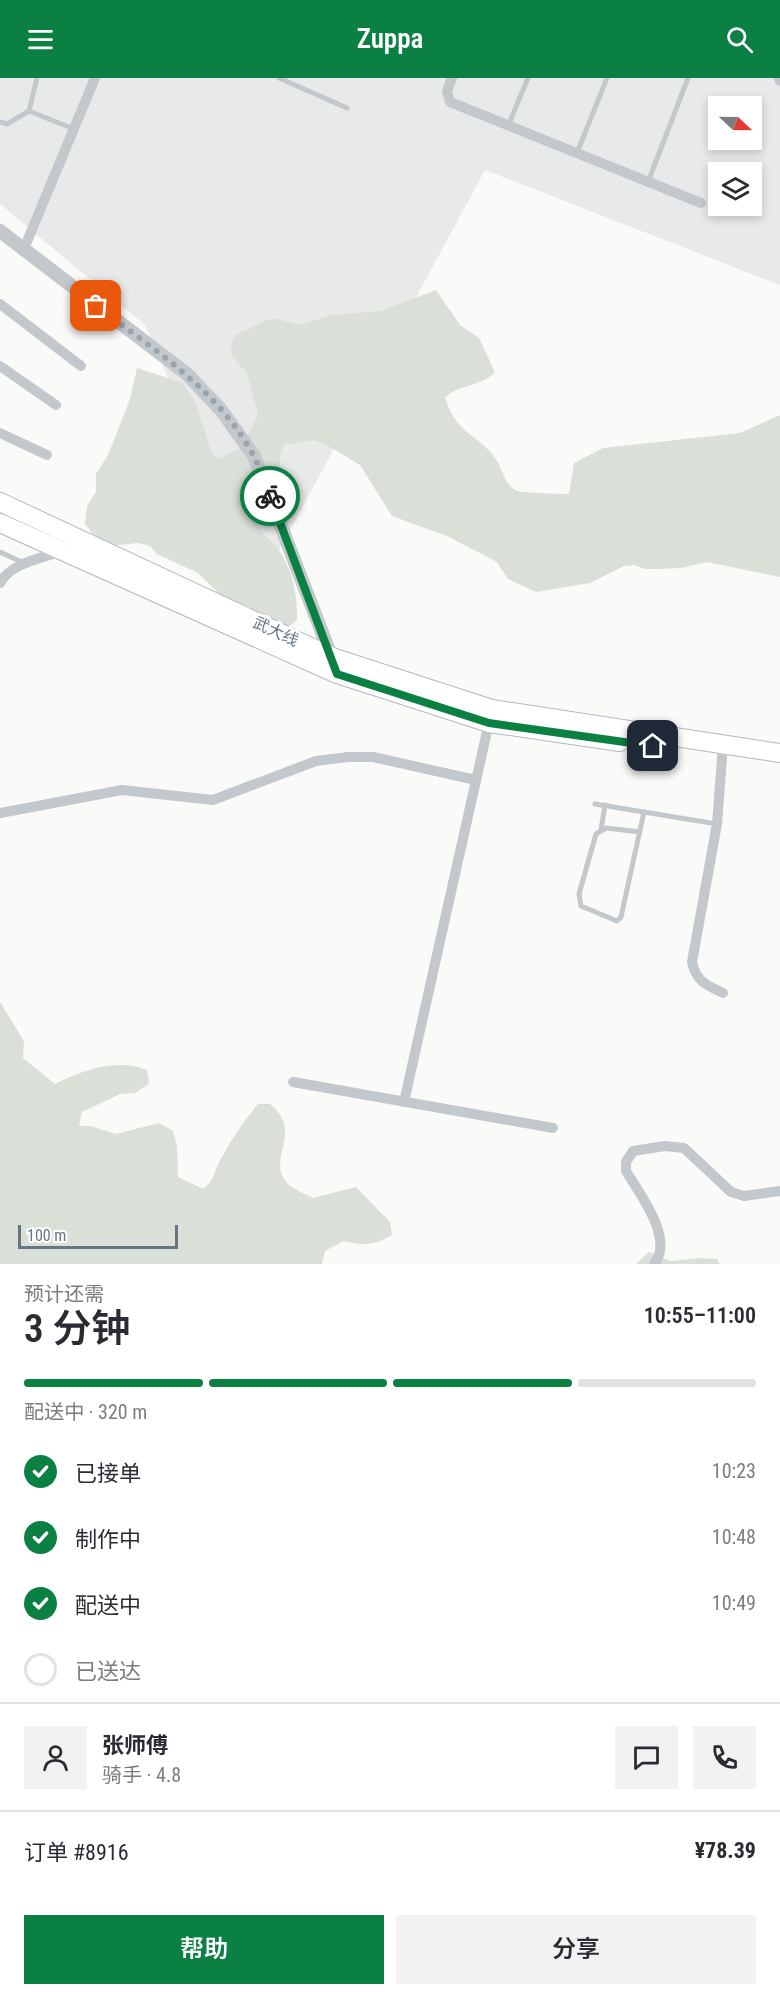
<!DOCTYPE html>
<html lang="zh">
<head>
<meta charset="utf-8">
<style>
  body { margin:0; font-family:"Roboto Condensed","Noto Sans SC",sans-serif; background:#f2f2f3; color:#2b2b33; height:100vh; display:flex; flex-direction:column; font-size:22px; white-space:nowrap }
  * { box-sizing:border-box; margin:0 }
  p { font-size:20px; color:#7c7c81 }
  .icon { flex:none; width:33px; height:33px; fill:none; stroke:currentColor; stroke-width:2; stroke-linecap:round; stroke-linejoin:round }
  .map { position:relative; height:1186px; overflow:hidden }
  .sheet { display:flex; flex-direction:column; background:#fff; flex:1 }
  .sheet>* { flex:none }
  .needle { width:39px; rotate:112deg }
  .tools { position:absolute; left:708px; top:18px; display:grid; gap:12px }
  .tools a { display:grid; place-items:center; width:54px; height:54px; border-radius:0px; background:#fff; box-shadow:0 3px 9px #0003; font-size:30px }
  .scale { position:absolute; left:18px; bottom:15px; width:160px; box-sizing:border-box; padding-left:6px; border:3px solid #657683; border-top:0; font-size:16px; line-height:21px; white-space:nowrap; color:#657683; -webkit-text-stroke:4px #fff; paint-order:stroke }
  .pin { position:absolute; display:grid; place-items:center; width:51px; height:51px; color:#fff; margin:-26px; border-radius:12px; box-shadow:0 3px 9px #0006 }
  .courier { position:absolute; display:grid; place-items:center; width:60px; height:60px; margin:-30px; border:4px solid #0b8043; border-radius:50%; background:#fff; color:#222; box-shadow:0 2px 8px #0007 }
  .headline em { font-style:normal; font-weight:600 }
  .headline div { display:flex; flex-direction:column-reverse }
  .headline { display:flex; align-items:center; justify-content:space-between; height:102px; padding:0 24px }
  h1 { font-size:39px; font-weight:600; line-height:45px }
  .bar { display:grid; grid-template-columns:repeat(4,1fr); gap:9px 6px; align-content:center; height:72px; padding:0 24px }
  .bar i { height:8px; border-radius:4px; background:#e1e1e2 }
  .bar .current { background:#0b8043 }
  .bar p { grid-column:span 4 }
  .line { display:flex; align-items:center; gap:15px; padding:0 24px; border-top:2px solid #e1e1e2 }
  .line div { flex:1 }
  .round { display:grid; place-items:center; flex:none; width:63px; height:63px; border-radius:0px; background:#f2f2f3 }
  ol { padding:0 24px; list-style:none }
  li { display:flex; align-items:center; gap:18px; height:66px }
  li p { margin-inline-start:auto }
  li .icon { padding:6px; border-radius:50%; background:#0b8043; color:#fff; stroke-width:4 }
  li:last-child { color:#7c7c81 }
  li i { width:33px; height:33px; border:3px solid #e1e1e2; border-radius:50% }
  .cta { display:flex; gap:12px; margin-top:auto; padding:12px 24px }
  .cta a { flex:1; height:69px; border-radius:0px; background:#0b8043; color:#fff; font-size:24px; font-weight:600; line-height:69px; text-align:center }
  .cta a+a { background:#f2f2f3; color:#2b2b33 }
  header { display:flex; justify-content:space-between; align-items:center; height:78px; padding:0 24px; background:#0b8043; color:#fff; font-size:27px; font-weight:600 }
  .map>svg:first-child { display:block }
  .built { fill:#e8e9e9; fill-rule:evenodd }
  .green { fill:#dadfd7 }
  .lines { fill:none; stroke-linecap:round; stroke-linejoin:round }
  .trunk-casing { stroke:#b4b9bd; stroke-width:20 }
  .service { stroke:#c3c8cc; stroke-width:5 }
  .minor { stroke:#c3c8cc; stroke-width:10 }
  .tertiary { stroke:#c3c8cc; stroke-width:14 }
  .trunk { stroke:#fff; stroke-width:18 }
  .done { stroke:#99a4ac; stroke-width:6; stroke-dasharray:0 10.8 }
  .route { stroke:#0b8043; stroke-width:8 }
  .labels { text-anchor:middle; stroke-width:6; stroke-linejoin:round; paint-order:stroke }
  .street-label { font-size:16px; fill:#657683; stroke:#fff }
</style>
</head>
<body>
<header><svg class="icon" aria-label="menu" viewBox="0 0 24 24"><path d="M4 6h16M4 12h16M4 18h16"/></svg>Zuppa<svg class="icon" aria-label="search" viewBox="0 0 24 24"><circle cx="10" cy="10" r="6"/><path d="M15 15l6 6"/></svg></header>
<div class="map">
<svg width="780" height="1186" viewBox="0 0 780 1186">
  <rect width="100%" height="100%" fill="#fafaf8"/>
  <path class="built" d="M0 0H780V207L485 92 259 509 145 247 0 126ZM718 28H752V62H718ZM718 94H752V128H718Z"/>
  <g class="green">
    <path d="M436 212 460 247 479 260 495 294C482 308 461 306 445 319 456 358 479 355 497 383 503 392 505 409 518 413 524 415 561 416 569 416L574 385 603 370 740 355 780 337V499L707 484 681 490 657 491H644L635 487 624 488 590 505 536 514 508 501 497 484 449 459 392 438 360 387 325 366 312 362 284 367C275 382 284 397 278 412 274 423 262 426 259 437 255 455 273 462 281 475 294 497 297 517 297 542L289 549 266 540 246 527 225 522 198 495 157 476 150 468 138 465 110 468 92 455 85 446 87 428 96 414V396L108 377 130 321 137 290 183 305 195 324 212 376 219 381 241 370 258 337 247 295 232 278 231 266 235 257 268 242 279 241 298 247 333 237 381 233Z"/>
    <path d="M0 924 24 963 23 980 55 1006C83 992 117 980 147 992L149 1006 135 1015 120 1016 82 1034 79 1048H91L116 1056 159 1045 173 1053 177 1068 178 1099 203 1111C217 1100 213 1093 222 1079 232 1060 244 1043 258 1026H270C306 1056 263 1081 289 1107 295 1112 306 1116 313 1120L356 1109 390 1144 392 1157C375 1167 364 1168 344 1163L325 1173 322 1186H0Z"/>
    <polygon points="649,1174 671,1183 700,1180 717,1181 720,1186 636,1186"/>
  </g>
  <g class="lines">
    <defs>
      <g id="trunk">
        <polyline points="0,424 332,579 492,631 780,675"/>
        <polyline points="0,445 337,596 489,645 620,664"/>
      </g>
    </defs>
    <use href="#trunk" class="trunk-casing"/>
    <g class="service">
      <polyline points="279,0 347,30"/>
      <polyline points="29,33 37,0"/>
      <polyline points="0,44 7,46 29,33 74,51"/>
      <polyline points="508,48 528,0"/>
      <polyline points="577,75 607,0"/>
      <polyline points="648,104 688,0"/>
      <polyline points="0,474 24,485"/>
      <polyline points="595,726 717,746"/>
      <polyline points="601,752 605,727"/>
      <polyline points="640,754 606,750 596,756 579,816 581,828 617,843 621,839 644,734"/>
    </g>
    <g class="minor">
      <polyline points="452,0 447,13 450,24 701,125"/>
      <polyline points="779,0 780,3"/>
      <polyline points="23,173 95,0"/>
      <polyline points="0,226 81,288"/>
      <polyline points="0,288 56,327"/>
      <polyline points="0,355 47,377"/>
      <path d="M0 505C11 485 40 481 61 473"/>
      <path d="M723 667 717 746 692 884C696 903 706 907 723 915"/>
      <polyline points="0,735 122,712 213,722 316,683 348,679 373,679 476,702"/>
      <polyline points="293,1004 553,1050"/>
      <polyline points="404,1024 490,640"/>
      <path d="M654 1186C675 1161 639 1115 626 1093V1084L633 1073 665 1068 684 1070 731 1114 744 1118 780 1113"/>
    </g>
    <polyline class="tertiary" points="0,153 187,296 221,332 254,378 333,583"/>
    <use href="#trunk" class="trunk"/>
  </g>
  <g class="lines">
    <path class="done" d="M96 228C152 270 222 315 254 379 261 391 265 405 270 418"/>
    <polyline class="route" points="270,418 337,596 489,645 653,668"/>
  </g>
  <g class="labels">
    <g class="street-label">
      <text transform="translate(276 553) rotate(25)" y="6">武大线</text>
    </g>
  </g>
</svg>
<div class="tools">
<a><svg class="needle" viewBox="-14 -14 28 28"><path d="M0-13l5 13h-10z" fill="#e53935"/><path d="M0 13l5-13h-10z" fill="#7c7c81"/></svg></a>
<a><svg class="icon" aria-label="layers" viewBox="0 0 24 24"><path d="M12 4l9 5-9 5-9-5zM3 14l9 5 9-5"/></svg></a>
</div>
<div class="scale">100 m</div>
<div class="pin" style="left:96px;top:228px;background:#ea580c"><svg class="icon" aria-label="bag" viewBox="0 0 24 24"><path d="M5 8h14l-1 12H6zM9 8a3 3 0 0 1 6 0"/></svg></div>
<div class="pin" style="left:653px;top:668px;background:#1f2937"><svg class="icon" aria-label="home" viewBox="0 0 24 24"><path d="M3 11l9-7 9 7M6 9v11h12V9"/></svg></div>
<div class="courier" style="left:270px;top:418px"><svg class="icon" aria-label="bike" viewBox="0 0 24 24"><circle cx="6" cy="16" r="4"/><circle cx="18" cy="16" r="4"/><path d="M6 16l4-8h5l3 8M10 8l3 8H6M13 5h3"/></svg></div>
</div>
<section class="sheet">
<div class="headline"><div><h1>3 分钟</h1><p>预计还需</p></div><em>10:55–11:00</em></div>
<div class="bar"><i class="current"></i><i class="current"></i><i class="current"></i><i></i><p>配送中 · 320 m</p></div>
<ol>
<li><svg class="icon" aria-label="check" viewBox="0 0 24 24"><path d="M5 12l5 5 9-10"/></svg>已接单<p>10:23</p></li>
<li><svg class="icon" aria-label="check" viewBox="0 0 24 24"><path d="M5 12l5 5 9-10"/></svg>制作中<p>10:48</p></li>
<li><svg class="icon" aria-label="check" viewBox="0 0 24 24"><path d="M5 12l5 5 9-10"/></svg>配送中<p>10:49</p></li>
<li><i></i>已送达</li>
</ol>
<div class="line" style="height:108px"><a class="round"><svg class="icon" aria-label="person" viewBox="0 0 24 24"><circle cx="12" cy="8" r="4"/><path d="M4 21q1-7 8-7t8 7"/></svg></a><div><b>张师傅</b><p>骑手 · 4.8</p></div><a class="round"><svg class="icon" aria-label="chat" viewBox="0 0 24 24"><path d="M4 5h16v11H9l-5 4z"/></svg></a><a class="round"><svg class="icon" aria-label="phone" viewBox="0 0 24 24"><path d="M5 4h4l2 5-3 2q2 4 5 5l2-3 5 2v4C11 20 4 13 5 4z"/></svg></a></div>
<div class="line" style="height:78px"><div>订单 #8916</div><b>¥78.39</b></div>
<div class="cta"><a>帮助</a><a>分享</a></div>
</section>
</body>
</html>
